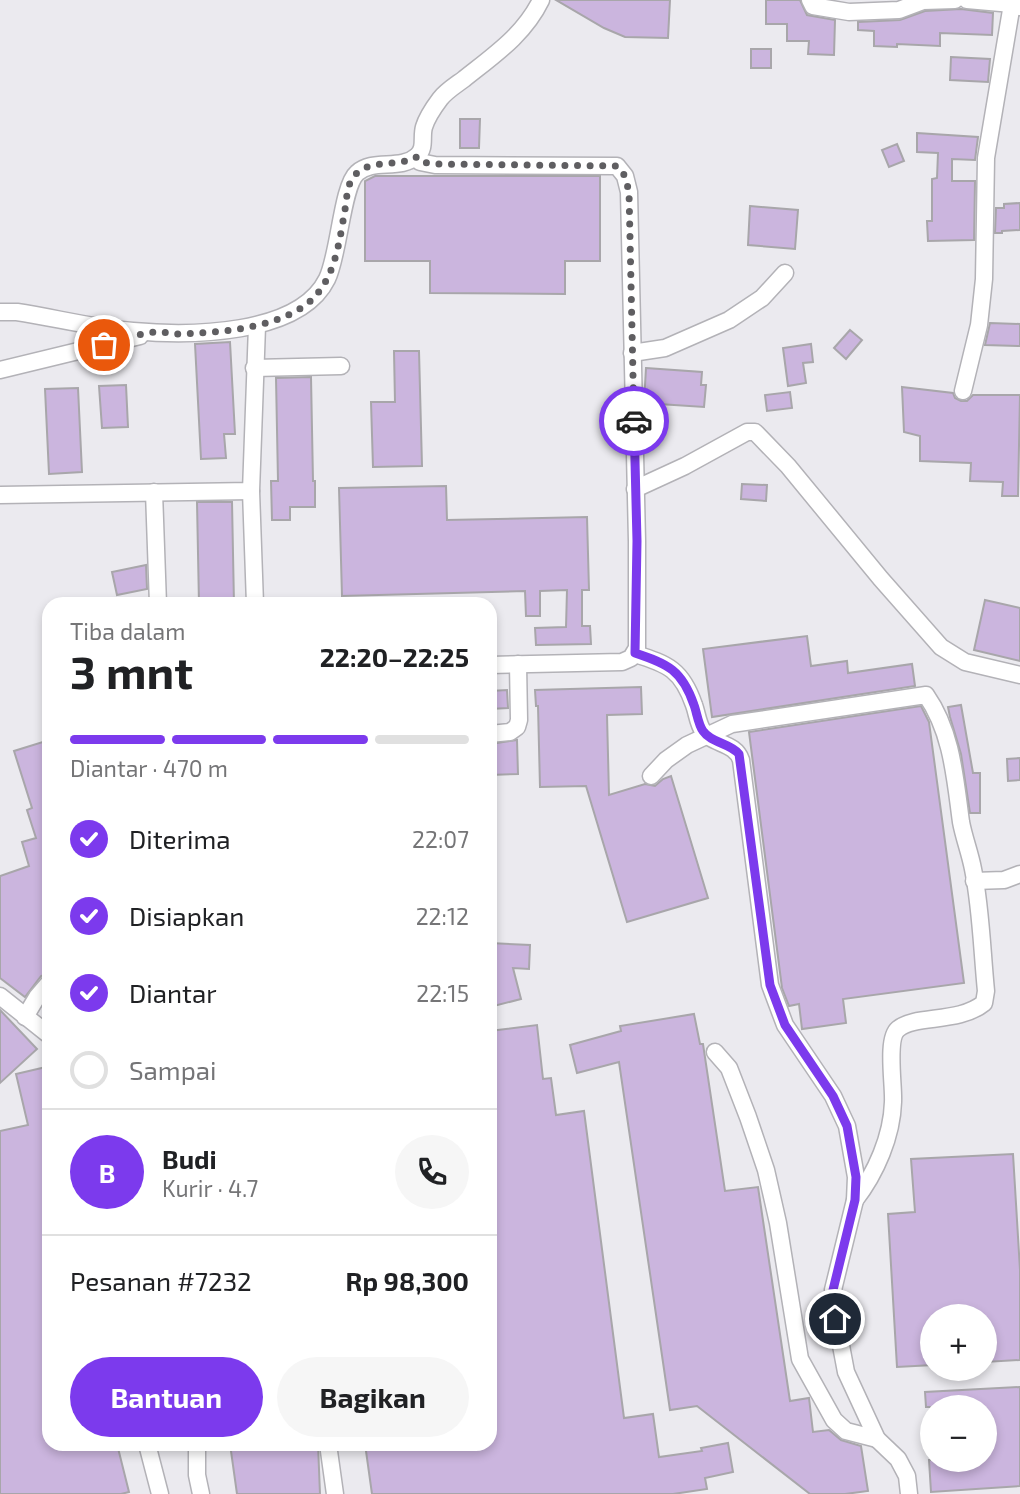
<!DOCTYPE html>
<html lang="id">
<head>
<meta charset="utf-8">
<style>
  body { margin:0; font-family:"Exo 2",sans-serif; background:#f6f6f6; color:#202124; height:100vh; display:flex; flex-direction:column; font-size:26px; white-space:nowrap }
  * { box-sizing:border-box; margin:0 }
  p { font-size:23px; color:#757577 }
  .icon { flex:none; width:38px; height:38px; fill:none; stroke:currentColor; stroke-width:2; stroke-linecap:round; stroke-linejoin:round }
  .map { position:relative; flex:1; overflow:hidden }
  .drawer { position:absolute; left:42px; top:597px; width:455px; height:854px; display:flex; flex-direction:column; background:#fff; border-radius:21px; box-shadow:0 4px 10px #0003 }
  .drawer>* { flex:none }
  .buttons { position:absolute; left:920px; top:1304px; display:grid; gap:14px }
  .buttons a { display:grid; place-items:center; width:77px; height:77px; border-radius:50%; background:#fff; box-shadow:0 4px 10px #0003; font-size:35px }
  .pin { position:absolute; display:grid; place-items:center; width:60px; height:60px; color:#fff; margin:-30px; border:4px solid #fff; border-radius:50%; box-shadow:0 2px 7px #0007 }
  .courier { position:absolute; display:grid; place-items:center; width:70px; height:70px; margin:-35px; border:5px solid #7c3aed; border-radius:50%; background:#fff; color:#222; box-shadow:0 2px 9px #0007 }
  .overview em { font-style:normal; font-weight:700 }
  .overview div { display:flex; flex-direction:column-reverse }
  .overview { display:flex; align-items:center; justify-content:space-between; height:119px; padding:0 28px }
  h1 { font-size:46px; font-weight:700; line-height:52px }
  .bar { display:grid; grid-template-columns:repeat(4,1fr); gap:10px 7px; align-content:center; height:84px; padding:0 28px }
  .bar i { height:9px; border-radius:5px; background:#e0e0e0 }
  .bar .current { background:#7c3aed }
  .bar p { grid-column:span 4 }
  .line { display:flex; align-items:center; gap:18px; padding:0 28px; border-top:2px solid #e0e0e0 }
  .line div { flex:1 }
  .round { display:grid; place-items:center; flex:none; width:74px; height:74px; border-radius:37px; background:#f6f6f6 }
  ol { padding:0 28px; list-style:none }
  li { display:flex; align-items:center; gap:21px; height:77px }
  li p { margin-inline-start:auto }
  li .icon { padding:7px; border-radius:50%; background:#7c3aed; color:#fff; stroke-width:4 }
  li:last-child { color:#757577 }
  li i { width:38px; height:38px; border:4px solid #e0e0e0; border-radius:50% }
  .cta { display:flex; gap:14px; margin-top:auto; padding:14px 28px }
  .cta a { flex:1; height:80px; border-radius:42px; background:#7c3aed; color:#fff; font-size:28px; font-weight:700; line-height:80px; text-align:center }
  .cta a+a { background:#f6f6f6; color:#202124 }
  .map>svg:first-child { display:block }
  .building { fill:#cbb5de; stroke:#a8a6aa; stroke-width:2 }
  .lines { fill:none; stroke-linecap:round; stroke-linejoin:round }
  .minor-casing { stroke:#b3b2b7; stroke-width:19 }
  .minor { stroke:#fff; stroke-width:16 }
  .done { stroke:#5f5e61; stroke-width:7; stroke-dasharray:0 12.6 }
  .route { stroke:#7c3aed; stroke-width:9 }
</style>
</head>
<body>
<div class="map">
<svg width="1020" height="1494" viewBox="0 0 1020 1494">
  <rect width="100%" height="100%" fill="#ebeaef"/>
  <g class="building">
    <polygon points="556,0 670,0 668,38 625,37 604,28"/>
    <polygon points="766,0 800,0 807,15 835,20 834,55 808,54 809,41 787,41 787,24 766,24"/>
    <polygon points="961,9 993,13 992,35 940,33 940,46 897,44 897,47 874,46 874,31 858,30 858,22 900,20 925,11"/>
    <rect x="751" y="49" width="20" height="19"/>
    <polygon points="951,57 990,59 988,82 950,80"/>
    <polygon points="460,119 480,119 479,148 460,148"/>
    <polygon points="917,133 978,137 975,160 952,159 952,181 975,181 974,240 928,241 927,221 932,221 932,179 937,178 938,153 917,152"/>
    <polygon points="897,144 904,161 889,167 882,150"/>
    <polygon points="375,176 600,176 600,261 565,261 565,294 430,293 430,261 365,261 365,181"/>
    <polygon points="1020,203 1020,230 1002,231 1002,233 995,233 996,208 1004,208 1004,204"/>
    <polygon points="750,206 798,210 795,249 748,245"/>
    <polygon points="990,323 1020,324 1020,346 985,345"/>
    <polygon points="850,330 862,340 846,359 834,348"/>
    <polygon points="230,342 235,434 224,434 226,458 201,459 195,344"/>
    <polygon points="811,344 813,362 803,363 806,383 788,386 783,348"/>
    <polygon points="394,351 419,351 422,466 373,467 371,402 395,402"/>
    <polygon points="646,368 702,372 701,385 706,385 704,407 644,403"/>
    <polygon points="311,377 313,481 315,481 315,507 290,507 290,520 272,520 271,481 278,481 276,378"/>
    <polygon points="126,385 128,427 102,428 99,386"/>
    <polygon points="902,387 953,393 955,398 961,401 967,401 973,395 1020,395 1018,496 1002,496 1003,482 970,481 971,463 920,461 920,436 904,432"/>
    <polygon points="78,388 82,472 49,474 45,389"/>
    <polygon points="790,392 792,408 767,411 765,395"/>
    <polygon points="742,484 767,485 766,501 741,499"/>
    <polygon points="446,486 447,520 587,517 589,590 582,590 582,626 590,626 591,644 536,645 535,628 566,627 567,590 540,591 540,616 526,616 525,591 342,596 339,488"/>
    <polygon points="197,502 232,502 234,604 199,604"/>
    <polygon points="146,565 147,589 117,595 112,572"/>
    <polygon points="985,600 1020,608 1020,661 974,650"/>
    <polygon points="807,636 811,666 847,661 848,673 912,664 915,686 712,717 703,649"/>
    <polygon points="641,687 642,714 607,715 609,795 645,784 655,786 663,779 671,776 708,898 627,922 586,786 540,787 538,706 536,706 535,690"/>
    <polygon points="507,690 508,708 490,709 490,691"/>
    <polygon points="961,705 973,773 980,773 980,813 970,813 961,754 950,717 948,707"/>
    <polygon points="921,706 929,722 964,983 843,999 846,1023 802,1029 799,1004 789,1006 782,988 749,732"/>
    <polygon points="49,740 49,973 41,976 25,997 0,978 0,876 29,866 22,842 36,838 27,810 32,808 14,751"/>
    <polygon points="517,740 518,774 490,775 490,744"/>
    <polygon points="1020,758 1020,780 1008,781 1007,759"/>
    <polygon points="490,943 530,945 529,969 513,968 521,999 490,1007"/>
    <polygon points="0,1010 37,1049 0,1083"/>
    <polygon points="694,1014 700,1044 703,1044 725,1191 758,1187 790,1401 809,1398 813,1432 829,1430 841,1440 861,1446 868,1491 845,1494 810,1494 697,1406 670,1410 619,1062 577,1073 570,1045 621,1031 620,1026"/>
    <polygon points="537,1025 543,1079 551,1078 556,1115 584,1111 624,1418 653,1414 659,1457 702,1451 701,1448 728,1443 733,1472 705,1478 707,1489 673,1494 372,1494 365,1444 490,1444 490,1031"/>
    <polygon points="46,1067 49,1080 49,1444 117,1444 129,1492 121,1494 0,1494 0,1131 28,1125 16,1074"/>
    <polygon points="1013,1154 1020,1270 1020,1360 985,1362 985,1316 933,1316 933,1365 897,1367 888,1214 915,1212 911,1159"/>
    <polygon points="1020,1387 1020,1486 931,1492 929,1460 985,1460 985,1407 926,1407 925,1392"/>
    <polygon points="230,1444 318,1444 320,1494 237,1494"/>
  </g>
  <g class="lines">
    <defs>
      <g id="minor">
        <polyline points="810,0 813,6 849,12 899,10 923,1 955,0"/>
        <polyline points="967,0 1012,4 1020,7"/>
        <polyline points="416,157 420,162 435,165 617,166 625,176 629,192 637,541 637,648 631,658 622,662 490,665"/>
        <path d="M0 312H17C56 318 94 328 133 331 188 336 299 336 327 279 339 255 342 186 357 173 373 158 400 171 417 156 426 148 421 137 424 127 427 117 434 107 440 99 446 91 456 85 464 79 494 55 524 35 541 0"/>
        <polyline points="632,353 665,348 729,320 762,298 785,273"/>
        <polyline points="254,368 341,366"/>
        <polyline points="0,370 140,336"/>
        <polyline points="963,391 979,325 984,279 986,158 1012,4"/>
        <polyline points="635,489 685,466 747,432 755,432 788,466 881,579 941,647 965,662 1020,675"/>
        <polyline points="251,491 255,604"/>
        <polyline points="154,492 158,604"/>
        <polyline points="0,495 251,491 257,326"/>
        <path d="M635 654C668 664 682 670 694 705 697 713 698 724 703 731 713 745 735 742 741 760L770 985 785 1025 833 1096 847 1126 856 1177 855 1200 833 1290 836 1319 846 1372 877 1439 898 1459 907 1476 909 1494"/>
        <polyline points="490,734 510,732 517,727 519,720 518,664"/>
        <path d="M651 776 666 760 687 745 732 724 926 695C952 732 955 778 961 822 964 838 970 853 973 869 981 908 982 951 986 991L984 1003C958 1024 916 1014 898 1029 886 1039 894 1085 893 1102 892 1136 876 1173 855 1200"/>
        <polyline points="974,881 1004,880 1020,874"/>
        <polyline points="0,996 49,1035"/>
        <polyline points="25,1017 37,997 49,983"/>
        <polyline points="715,1052 729,1068 748,1117 766,1170 778,1223 800,1359 834,1420 846,1431 877,1439"/>
        <polyline points="147,1444 160,1494"/>
        <polyline points="197,1444 197,1475 201,1494"/>
        <polyline points="328,1444 335,1494"/>
      </g>
    </defs>
    <use href="#minor" class="minor-casing"/>
    <use href="#minor" class="minor"/>
  </g>
  <g class="lines">
    <path class="done" d="M104 345C120 341 139 333 156 332 163 331 170 334 177 334 215 333 269 329 301 308 336 286 339 241 346 204 347 193 348 182 356 174 371 159 398 167 416 157L420 162 435 164 617 166 625 176 629 192 634 421"/>
    <path class="route" d="M634 421 637 541 635 653C668 664 682 670 694 705 697 713 698 724 703 731 711 743 730 743 739 754L770 985 785 1025 833 1096 847 1126 856 1177 855 1200 833 1290 835 1319"/>
  </g>
</svg>
<div class="buttons">
<a>+</a>
<a>−</a>
</div>
<div class="pin" style="left:104px;top:345px;background:#ea580c"><svg class="icon" aria-label="bag" viewBox="0 0 24 24"><path d="M5 8h14l-1 12H6zM9 8a3 3 0 0 1 6 0"/></svg></div>
<div class="pin" style="left:835px;top:1319px;background:#1f2937"><svg class="icon" aria-label="home" viewBox="0 0 24 24"><path d="M3 11l9-7 9 7M6 9v11h12V9"/></svg></div>
<div class="courier" style="left:634px;top:421px"><svg class="icon" aria-label="car" viewBox="0 0 24 24"><path d="M5 17H2v-5l4-1 3-4h7l3 4 3 1v5h-3M9 17h6M6 11h13"/><circle cx="7" cy="17" r="2"/><circle cx="17" cy="17" r="2"/></svg></div>
<section class="drawer">
<div class="overview"><div><h1>3 mnt</h1><p>Tiba dalam</p></div><em>22:20–22:25</em></div>
<div class="bar"><i class="current"></i><i class="current"></i><i class="current"></i><i></i><p>Diantar · 470 m</p></div>
<ol>
<li><svg class="icon" aria-label="check" viewBox="0 0 24 24"><path d="M5 12l5 5 9-10"/></svg>Diterima<p>22:07</p></li>
<li><svg class="icon" aria-label="check" viewBox="0 0 24 24"><path d="M5 12l5 5 9-10"/></svg>Disiapkan<p>22:12</p></li>
<li><svg class="icon" aria-label="check" viewBox="0 0 24 24"><path d="M5 12l5 5 9-10"/></svg>Diantar<p>22:15</p></li>
<li><i></i>Sampai</li>
</ol>
<div class="line" style="height:126px"><b class="round" style="background:#7c3aed;color:#fff">B</b><div><b>Budi</b><p>Kurir · 4.7</p></div><a class="round"><svg class="icon" aria-label="phone" viewBox="0 0 24 24"><path d="M5 4h4l2 5-3 2q2 4 5 5l2-3 5 2v4C11 20 4 13 5 4z"/></svg></a></div>
<div class="line" style="height:91px"><div>Pesanan #7232</div><b>Rp 98,300</b></div>
<div class="cta"><a>Bantuan</a><a>Bagikan</a></div>
</section>
</div>
</body>
</html>
